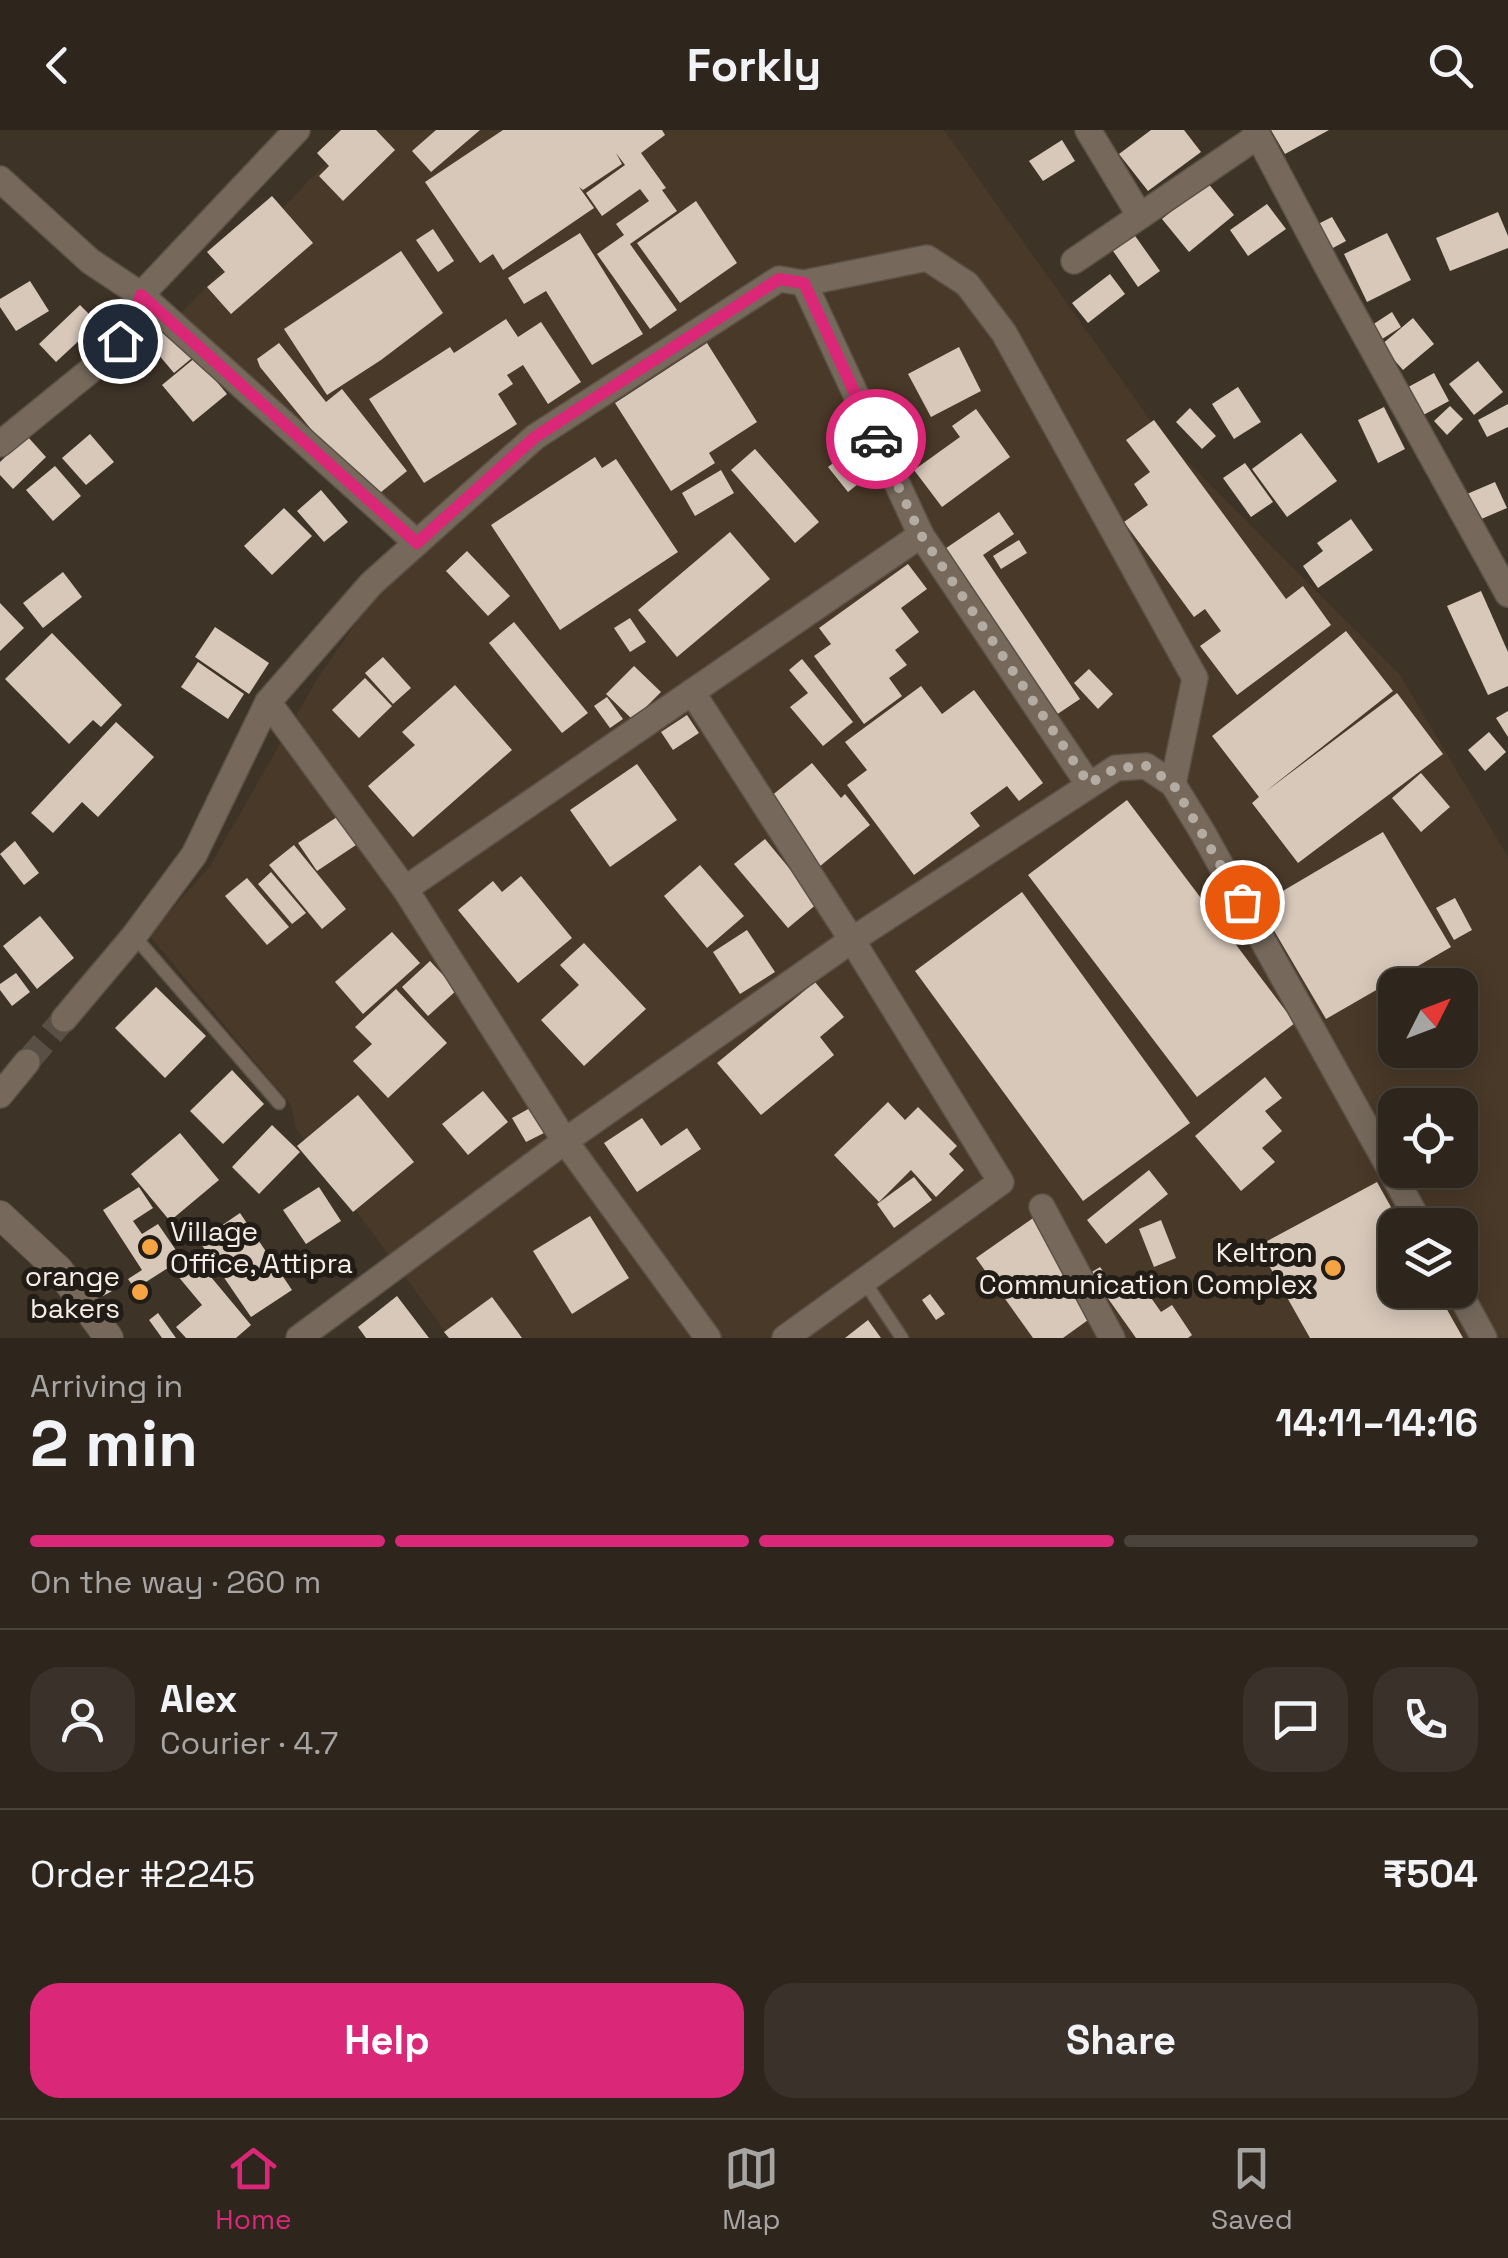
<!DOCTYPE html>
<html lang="en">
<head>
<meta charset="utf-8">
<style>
  body { margin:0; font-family:"Space Grotesk",sans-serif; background:#3a322a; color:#f1f3f6; height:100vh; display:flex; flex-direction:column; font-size:38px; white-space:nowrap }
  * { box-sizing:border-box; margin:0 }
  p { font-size:32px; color:#a7a5a4 }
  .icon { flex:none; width:55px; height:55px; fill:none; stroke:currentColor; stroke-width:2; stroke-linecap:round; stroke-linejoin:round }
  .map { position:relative; height:1208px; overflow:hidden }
  .side { display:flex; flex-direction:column; background:#2e261d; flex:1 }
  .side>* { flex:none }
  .needle { width:65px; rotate:48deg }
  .tools { position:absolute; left:1378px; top:838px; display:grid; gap:20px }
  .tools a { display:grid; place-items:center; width:100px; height:100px; border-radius:20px; background:#2e261d; box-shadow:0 5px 25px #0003,0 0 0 2px #49433b; font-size:50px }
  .pin { position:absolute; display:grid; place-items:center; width:85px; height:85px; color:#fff; margin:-42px; border:5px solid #fff; border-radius:50%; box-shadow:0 2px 10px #0007 }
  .courier { position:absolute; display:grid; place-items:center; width:100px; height:100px; margin:-50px; border:8px solid #db2777; border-radius:50%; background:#fff; color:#222; box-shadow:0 2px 12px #0007 }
  .head em { font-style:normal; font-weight:800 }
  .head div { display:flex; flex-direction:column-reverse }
  .head { display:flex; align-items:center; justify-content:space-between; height:170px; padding:0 30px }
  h1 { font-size:65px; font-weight:800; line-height:75px }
  .bar { display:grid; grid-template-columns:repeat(4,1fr); gap:15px 10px; align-content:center; height:120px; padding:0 30px }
  .bar i { height:12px; border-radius:8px; background:#49433b }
  .bar .on { background:#db2777 }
  .bar p { grid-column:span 4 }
  .line { display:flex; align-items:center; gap:25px; padding:0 30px; border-top:2px solid #49433b }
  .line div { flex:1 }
  .round { display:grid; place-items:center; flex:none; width:105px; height:105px; border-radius:30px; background:#3a322a }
  .cta { display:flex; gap:20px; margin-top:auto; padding:20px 30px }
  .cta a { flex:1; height:115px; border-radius:30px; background:#db2777; color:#fff; font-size:40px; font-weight:800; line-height:115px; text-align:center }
  .cta a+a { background:#3a322a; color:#f1f3f6 }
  header { display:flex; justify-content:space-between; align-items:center; height:130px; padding:0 30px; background:#2e261d; font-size:45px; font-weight:800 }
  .tab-bar { display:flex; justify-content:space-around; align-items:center; height:140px; border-top:2px solid #49433b; background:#2e261d; font-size:28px; color:#a7a5a4 }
  .tab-bar a { display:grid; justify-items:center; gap:5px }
  .tab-bar .on { color:#db2777 }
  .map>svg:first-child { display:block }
  .built { fill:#493928; fill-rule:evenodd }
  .building { fill:#d7c8ba }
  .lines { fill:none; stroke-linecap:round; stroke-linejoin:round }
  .minor-tunnel { stroke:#594f44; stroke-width:25; stroke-dasharray:25 12; stroke-linecap:butt }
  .service-casing { stroke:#5b5147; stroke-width:15 }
  .minor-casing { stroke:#5b5147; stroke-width:28 }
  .secondary-casing { stroke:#5b5147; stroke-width:30 }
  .service { stroke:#76695c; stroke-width:12 }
  .minor { stroke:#76695c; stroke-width:25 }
  .secondary { stroke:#76695c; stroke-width:28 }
  .done { stroke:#b4aba2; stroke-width:10; stroke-dasharray:0 18 }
  .route { stroke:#db2777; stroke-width:12 }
  .poi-dot { fill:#f4a443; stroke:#211c16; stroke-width:4 }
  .labels { text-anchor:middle; stroke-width:10; stroke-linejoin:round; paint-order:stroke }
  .poi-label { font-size:28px; fill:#f4ece5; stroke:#211c16; text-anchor:end }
</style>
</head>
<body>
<header><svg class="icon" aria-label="back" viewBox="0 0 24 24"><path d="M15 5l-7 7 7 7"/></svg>Forkly<svg class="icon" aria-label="search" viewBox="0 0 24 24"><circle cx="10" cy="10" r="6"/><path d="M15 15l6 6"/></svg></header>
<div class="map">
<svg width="1508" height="1208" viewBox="0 0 1508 1208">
  <rect width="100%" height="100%" fill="#3e3327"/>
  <path class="built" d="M358 0H944L1160 304 1400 545 1508 727V1208H450L296 999 291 975 149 805 210 736 317 549 381 457 424 419 181 183ZM1395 855H1460V920H1395ZM1395 975H1460V1040H1395ZM1395 1095H1460V1160H1395Z"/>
  <g class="building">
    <polygon points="341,0 376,0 395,20 343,71 319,46 329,36 317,23"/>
    <polygon points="436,0 480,0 431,42 412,21"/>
    <polygon points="503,0 662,0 665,5 641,23 666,58 662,60 677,81 630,114 677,180 650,199 597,124 624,105 616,94 649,71 640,59 602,86 586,63 625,35 616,23 622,34 583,60 579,57 594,78 503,140 493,124 480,133 425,52"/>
    <polygon points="1151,0 1184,0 1201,22 1148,61 1119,24"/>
    <polygon points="1271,0 1329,0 1285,24"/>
    <polygon points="1062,10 1075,31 1043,51 1029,31"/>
    <polygon points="1207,52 1234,85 1189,122 1162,89"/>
    <polygon points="272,66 313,113 231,184 207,157 225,142 207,122"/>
    <polygon points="696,71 737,133 680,173 637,113"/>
    <polygon points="1267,74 1286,99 1248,126 1230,100"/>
    <polygon points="1498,82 1508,106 1508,118 1450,141 1436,108"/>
    <polygon points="1332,87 1346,111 1329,120 1316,95"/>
    <polygon points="433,99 454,131 438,142 416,110"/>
    <polygon points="580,103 643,204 592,235 546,161 524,174 508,148"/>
    <polygon points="1133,103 1160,141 1138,157 1111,118"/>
    <polygon points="1387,103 1411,150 1367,172 1344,124"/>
    <polygon points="401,121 443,183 381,230 327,265 284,199"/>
    <polygon points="1110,144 1125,164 1088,193 1072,173"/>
    <polygon points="30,151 49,181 16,201 0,177 0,169"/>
    <polygon points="80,175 98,193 56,232 39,214"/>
    <polygon points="1392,182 1401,197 1379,211 1369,197"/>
    <polygon points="1413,188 1434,214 1403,240 1381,215"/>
    <polygon points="506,189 518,207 541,192 581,252 548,274 523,235 507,245 513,254 498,264 517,294 424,353 369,269 450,217 454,223"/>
    <polygon points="171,191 198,223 174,243 147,211"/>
    <polygon points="279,213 326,272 342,259 407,341 370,371 260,237 257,229"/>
    <polygon points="707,213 757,292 709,323 715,333 671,361 615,273"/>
    <polygon points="959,217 981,261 931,287 908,244"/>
    <polygon points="196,227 227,264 193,292 162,255"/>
    <polygon points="1478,231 1503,262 1474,285 1449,254"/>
    <polygon points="1434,243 1449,271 1416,289 1401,261"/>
    <polygon points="1238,257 1261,292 1234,309 1212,274"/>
    <polygon points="1508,274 1508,297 1487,307 1478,290"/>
    <polygon points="1450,276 1463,289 1447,305 1434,291"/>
    <polygon points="1384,277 1405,319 1378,333 1358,290"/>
    <polygon points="1190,278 1216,306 1202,319 1176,292"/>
    <polygon points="976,279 1010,327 942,377 914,340 960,307 952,296"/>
    <polygon points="1154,290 1286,469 1303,456 1331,495 1237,565 1200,516 1221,501 1205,479 1194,487 1124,392 1148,375 1134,354 1150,342 1126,310"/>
    <polygon points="1301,303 1337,351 1287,387 1252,339"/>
    <polygon points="90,304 114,332 86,355 62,328"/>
    <polygon points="27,306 46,327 13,359 0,345 0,332"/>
    <polygon points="755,319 819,392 795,413 731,340"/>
    <polygon points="871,322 891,347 876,359 856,334"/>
    <polygon points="844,325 863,350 848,362 828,337"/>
    <polygon points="595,327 602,338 616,329 678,422 560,500 491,395"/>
    <polygon points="1245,333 1273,372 1251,387 1223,348"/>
    <polygon points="55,336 81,366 53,391 26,360"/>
    <polygon points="721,340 734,363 695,386 682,363"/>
    <polygon points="1495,352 1507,378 1479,390 1467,364"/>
    <polygon points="321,360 348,392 324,412 297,381"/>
    <polygon points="284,378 312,406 272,445 244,416"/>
    <polygon points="999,382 1014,404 983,425 1080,569 1047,591 936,425"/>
    <polygon points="1351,389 1373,420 1318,458 1303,436 1323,421 1317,413"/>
    <polygon points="730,402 770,449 677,527 638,480"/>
    <polygon points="1019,410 1027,423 1001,439 993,426"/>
    <polygon points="467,421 510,466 488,486 446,441"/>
    <polygon points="908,434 927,459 901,478 919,502 895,520 907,535 889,548 902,566 864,594 814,526 831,514 819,498"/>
    <polygon points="63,442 82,467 43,498 23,473"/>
    <polygon points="1481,461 1508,522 1508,556 1488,565 1447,476"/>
    <polygon points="0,473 24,498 0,521"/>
    <polygon points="630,488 646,512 630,522 614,498"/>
    <polygon points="514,492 588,583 562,603 489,513"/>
    <polygon points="215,497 269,533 249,564 195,527"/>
    <polygon points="1346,501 1393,561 1265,662 1397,563 1443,624 1298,733 1252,673 1259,667 1212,606"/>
    <polygon points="52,503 122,575 101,597 93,590 69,614 5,549"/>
    <polygon points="383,527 411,558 393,574 365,543"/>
    <polygon points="802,529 853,592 823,616 790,577 808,563 789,540"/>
    <polygon points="198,532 244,564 228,589 181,557"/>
    <polygon points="634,536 661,562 633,590 606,564"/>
    <polygon points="1089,539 1113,564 1098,579 1074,553"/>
    <polygon points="365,548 392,576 359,608 332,580"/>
    <polygon points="455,555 512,620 413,707 368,656 415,615 402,602"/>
    <polygon points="921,556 942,584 974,560 1043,653 1019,671 1007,656 970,683 980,696 914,745 847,655 867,640 845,612"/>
    <polygon points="607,567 623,589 610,598 594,576"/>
    <polygon points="1508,581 1508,607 1496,588"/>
    <polygon points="687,585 699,603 673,620 661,602"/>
    <polygon points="116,592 154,627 98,687 82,672 53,703 31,683"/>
    <polygon points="1489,602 1506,622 1485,641 1468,620"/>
    <polygon points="812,633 841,668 845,664 870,695 819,737 765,671"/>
    <polygon points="637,634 677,690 610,737 570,680"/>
    <polygon points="1421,643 1450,677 1421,702 1392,668"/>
    <polygon points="1127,670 1295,893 1197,967 1028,745"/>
    <polygon points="337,687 356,715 317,741 298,713"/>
    <polygon points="1383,702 1451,817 1326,889 1259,775"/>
    <polygon points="765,709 818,773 788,798 734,734"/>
    <polygon points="15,711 39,743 24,755 0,724"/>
    <polygon points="294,715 346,779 322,799 269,735"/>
    <polygon points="700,735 744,786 707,818 664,766"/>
    <polygon points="271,742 306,783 292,794 258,754"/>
    <polygon points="521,746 572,808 518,853 458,780 493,751 502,762"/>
    <polygon points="247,748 289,797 267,815 225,766"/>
    <polygon points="1022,762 1190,993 1083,1071 915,841"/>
    <polygon points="1455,768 1472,800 1454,810 1436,778"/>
    <polygon points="40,786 74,828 37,859 3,816"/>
    <polygon points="747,800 775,842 740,864 713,822"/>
    <polygon points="392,802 420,833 363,884 335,852"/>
    <polygon points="584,813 646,879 584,936 541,890 579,855 560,835"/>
    <polygon points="430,831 457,860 428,886 402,857"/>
    <polygon points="16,843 30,862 12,876 0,860 0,854"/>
    <polygon points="815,852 844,887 820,907 834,925 761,985 717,933"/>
    <polygon points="156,857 206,906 165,948 115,898"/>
    <polygon points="396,859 447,913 388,968 353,931 372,914 355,897"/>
    <polygon points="232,940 264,974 223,1014 190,981"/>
    <polygon points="1265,947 1282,968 1265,981 1282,1001 1262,1018 1275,1032 1241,1061 1195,1006"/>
    <polygon points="483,961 508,992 468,1025 442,994"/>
    <polygon points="358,965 414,1032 353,1082 297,1016"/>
    <polygon points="888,972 905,990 918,977 957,1016 949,1024 964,1040 936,1067 911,1040 879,1072 834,1025"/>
    <polygon points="530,978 544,1003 526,1012 512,988"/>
    <polygon points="642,988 661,1016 687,998 701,1019 637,1062 604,1013"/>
    <polygon points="272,995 300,1022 259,1064 232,1037"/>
    <polygon points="180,1003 219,1050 170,1091 131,1044"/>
    <polygon points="1149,1040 1168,1064 1106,1114 1087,1090"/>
    <polygon points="914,1047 932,1070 894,1098 877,1074"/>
    <polygon points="1377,1052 1401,1095 1395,1095 1395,1160 1436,1160 1463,1208 1310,1208 1258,1116"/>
    <polygon points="139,1057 153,1078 133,1091 142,1104 158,1094 182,1129 135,1159 128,1149 142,1140 103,1080"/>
    <polygon points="319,1057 341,1091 306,1114 283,1080"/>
    <polygon points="240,1083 292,1160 251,1187 199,1111"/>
    <polygon points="590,1086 629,1148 572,1184 533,1121"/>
    <polygon points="1036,1086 1102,1180 1063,1208 1033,1208 976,1128"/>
    <polygon points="1161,1090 1176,1128 1154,1137 1139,1099"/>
    <polygon points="196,1129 251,1195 236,1208 186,1208 176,1197 202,1175 177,1145"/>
    <polygon points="103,1137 114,1160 103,1166 91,1143"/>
    <polygon points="1100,1137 1120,1165 1140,1152 1161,1182 1172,1175 1192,1205 1188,1208 1136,1208 1090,1143"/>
    <polygon points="930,1164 945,1184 936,1190 922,1170"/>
    <polygon points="397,1166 429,1208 366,1208 358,1197"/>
    <polygon points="492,1167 522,1208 449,1208 444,1202"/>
    <polygon points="158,1183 176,1208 162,1208 149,1190"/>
    <polygon points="868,1190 881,1208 845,1208"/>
  </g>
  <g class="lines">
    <polyline class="minor-tunnel" points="27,932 64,889"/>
    <defs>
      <g id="service">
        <polyline points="134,806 279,973"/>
        <polyline points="864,1151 902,1208"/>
      </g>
      <g id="minor">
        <polyline points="297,0 141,165 417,413"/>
        <polyline points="1088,0 1140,86"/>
        <polyline points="1255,0 1329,140 1508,464"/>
        <polyline points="0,49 90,131 141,165 133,192 102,231 0,314"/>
        <polyline points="1074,131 1258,6"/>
        <polyline points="804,153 927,128 967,154 1004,203 1195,548 1173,654"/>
        <polyline points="692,562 852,810 1116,638 1146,636 1173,654 1203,703 1421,1095"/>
        <polyline points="268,572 405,759 565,1011 708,1208"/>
        <polyline points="405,759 921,405"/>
        <polyline points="64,889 134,806 194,725 268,572 371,454 535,307 779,149 804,153 921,405 1089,655"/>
        <polyline points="0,965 27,932"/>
        <polyline points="1042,1077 1112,1208"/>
        <polyline points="1458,1160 1484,1208"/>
        <polyline points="299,1208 565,1011 852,810 1001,1052 785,1208"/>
      </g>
      <polyline id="secondary" points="0,1085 59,1140 109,1208"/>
    </defs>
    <use href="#service" class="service-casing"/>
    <use href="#minor" class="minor-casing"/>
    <use href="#secondary" class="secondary-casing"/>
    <use href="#service" class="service"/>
    <use href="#minor" class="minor"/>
    <use href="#secondary" class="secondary"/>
  </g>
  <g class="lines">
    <polyline class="done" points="876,309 921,405 1089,654 1116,638 1146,636 1173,654 1242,772"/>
    <polyline class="route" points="120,211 133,192 141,165 417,413 535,307 779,149 804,153 876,309"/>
  </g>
  <g class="poi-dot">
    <circle cx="150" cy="1117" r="10"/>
    <circle cx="1333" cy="1138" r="10"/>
    <circle cx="140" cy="1162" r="10"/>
  </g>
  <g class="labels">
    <g class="poi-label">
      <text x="170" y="1111" text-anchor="start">Village<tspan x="170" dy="32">Office, Attipra</tspan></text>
      <text x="1313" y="1132">Keltron<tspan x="1313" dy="32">Communication Complex</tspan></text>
      <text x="120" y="1156">orange<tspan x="120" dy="32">bakers</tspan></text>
    </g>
  </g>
</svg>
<div class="tools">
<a><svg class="needle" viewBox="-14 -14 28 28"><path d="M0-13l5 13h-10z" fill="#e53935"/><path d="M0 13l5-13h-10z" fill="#a7a5a4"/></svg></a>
<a><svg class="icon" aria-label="locate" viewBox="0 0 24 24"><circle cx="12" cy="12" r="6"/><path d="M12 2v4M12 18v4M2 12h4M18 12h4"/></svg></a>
<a><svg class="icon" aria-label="layers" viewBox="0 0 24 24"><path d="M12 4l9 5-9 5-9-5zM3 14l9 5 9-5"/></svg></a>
</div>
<div class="pin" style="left:1242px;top:772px;background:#ea580c"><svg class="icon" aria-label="bag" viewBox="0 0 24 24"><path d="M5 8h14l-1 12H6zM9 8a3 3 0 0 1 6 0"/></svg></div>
<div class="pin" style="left:120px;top:211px;background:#1f2937"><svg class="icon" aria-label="home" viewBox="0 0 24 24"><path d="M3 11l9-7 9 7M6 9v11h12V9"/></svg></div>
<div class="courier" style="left:876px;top:309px"><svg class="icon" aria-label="car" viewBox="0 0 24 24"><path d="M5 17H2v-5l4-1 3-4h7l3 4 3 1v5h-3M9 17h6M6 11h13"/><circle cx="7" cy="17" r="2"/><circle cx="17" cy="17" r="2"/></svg></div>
</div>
<section class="side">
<div class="head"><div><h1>2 min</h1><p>Arriving in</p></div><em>14:11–14:16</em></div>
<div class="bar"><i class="on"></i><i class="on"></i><i class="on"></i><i></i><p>On the way · 260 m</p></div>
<div class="line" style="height:180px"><a class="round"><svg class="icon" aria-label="person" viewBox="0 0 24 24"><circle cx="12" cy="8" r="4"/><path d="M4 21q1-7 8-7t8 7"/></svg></a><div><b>Alex</b><p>Courier · 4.7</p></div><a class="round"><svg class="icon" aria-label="chat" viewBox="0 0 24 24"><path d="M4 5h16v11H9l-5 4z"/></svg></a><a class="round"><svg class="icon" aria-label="phone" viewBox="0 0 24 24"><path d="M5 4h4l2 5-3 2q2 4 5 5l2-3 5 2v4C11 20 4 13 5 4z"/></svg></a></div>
<div class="line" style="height:130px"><div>Order #2245</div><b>₹504</b></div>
<div class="cta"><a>Help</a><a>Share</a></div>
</section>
<nav class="tab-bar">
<a class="on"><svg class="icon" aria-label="home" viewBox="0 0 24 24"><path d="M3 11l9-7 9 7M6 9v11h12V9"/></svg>Home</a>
<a><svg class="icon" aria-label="map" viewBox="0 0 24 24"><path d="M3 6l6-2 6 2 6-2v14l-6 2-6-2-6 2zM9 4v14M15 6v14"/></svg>Map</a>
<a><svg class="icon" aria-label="saved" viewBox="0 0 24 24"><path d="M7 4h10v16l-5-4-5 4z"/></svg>Saved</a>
</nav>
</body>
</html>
